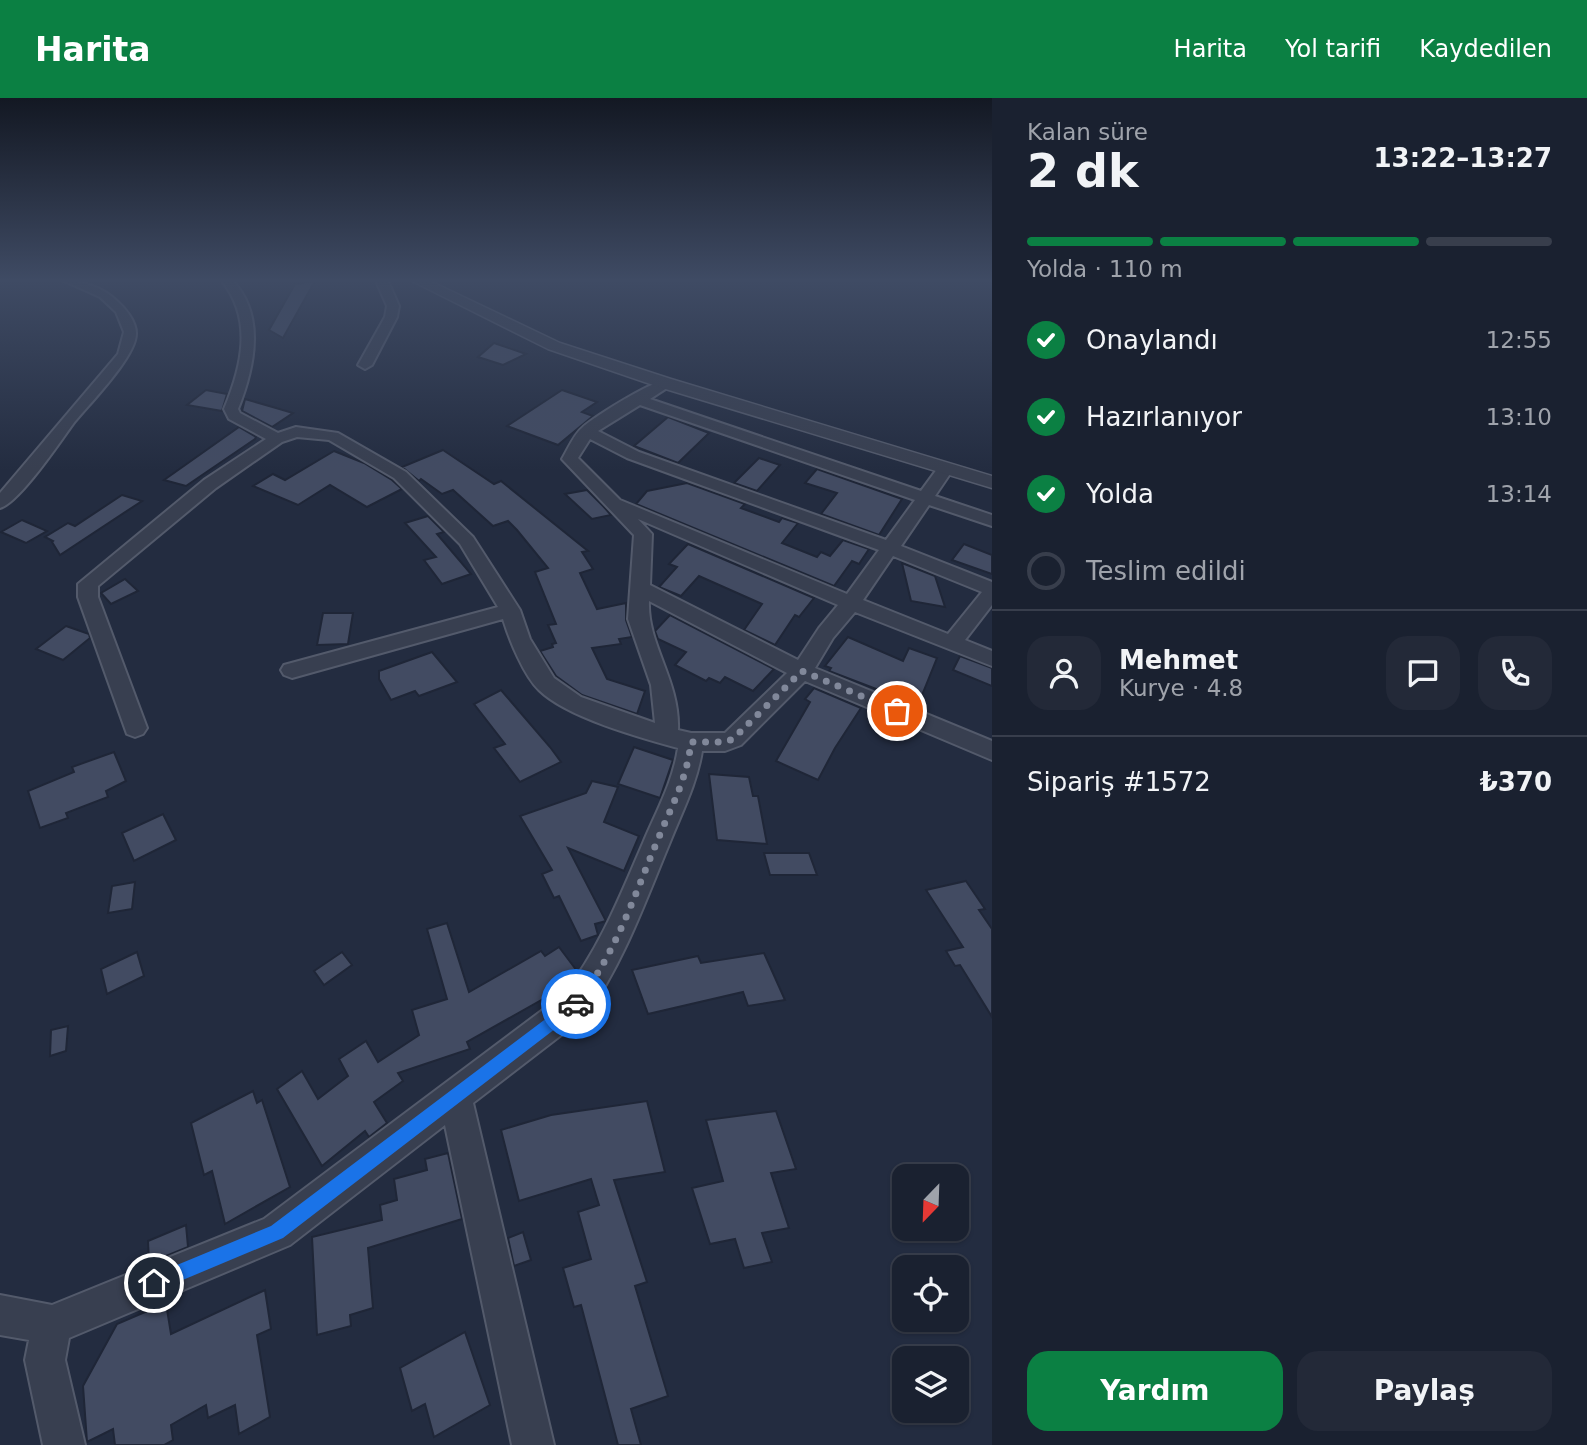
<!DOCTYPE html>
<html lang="tr">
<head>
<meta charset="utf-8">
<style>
  body { margin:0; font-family:"DejaVu Sans",sans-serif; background:#232938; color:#f1f3f6; height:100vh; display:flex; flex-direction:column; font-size:26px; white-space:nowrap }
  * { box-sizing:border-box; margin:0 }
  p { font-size:23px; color:#9fa3ab }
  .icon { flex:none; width:38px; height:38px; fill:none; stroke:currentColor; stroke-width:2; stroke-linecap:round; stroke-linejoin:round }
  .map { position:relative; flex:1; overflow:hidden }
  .panel { display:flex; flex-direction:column; background:#1a2130; width:595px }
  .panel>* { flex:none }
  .needle { width:46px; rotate:203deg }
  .fabs { position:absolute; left:892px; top:1066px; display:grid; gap:14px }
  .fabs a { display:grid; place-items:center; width:77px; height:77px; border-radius:14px; background:#1a2130; box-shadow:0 2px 5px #0004,0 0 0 2px #383e4c; font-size:35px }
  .pin { position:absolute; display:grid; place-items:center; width:60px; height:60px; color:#fff; margin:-30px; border:4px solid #fff; border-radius:50%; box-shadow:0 2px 7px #0007 }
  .courier { position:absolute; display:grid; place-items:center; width:70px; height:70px; margin:-35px; border:5px solid #1a73e8; border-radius:50%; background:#fff; color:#222; box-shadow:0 2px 9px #0007 }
  .head em { font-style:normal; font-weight:800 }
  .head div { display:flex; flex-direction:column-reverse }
  .head { display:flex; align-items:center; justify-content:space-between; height:119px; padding:0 35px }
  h1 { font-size:46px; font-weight:800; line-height:52px }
  .bar { display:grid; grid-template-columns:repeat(4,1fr); gap:10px 7px; align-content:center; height:84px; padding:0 35px }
  .bar i { height:9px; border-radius:5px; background:#383e4c }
  .bar .current { background:#0b8043 }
  .bar p { grid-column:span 4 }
  .line { display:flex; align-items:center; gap:18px; padding:0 35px; border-top:2px solid #383e4c }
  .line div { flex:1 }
  .round { display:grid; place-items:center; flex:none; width:74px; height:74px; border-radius:21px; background:#232938 }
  ol { padding:0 35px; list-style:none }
  li { display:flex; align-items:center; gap:21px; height:77px }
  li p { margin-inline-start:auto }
  li .icon { padding:7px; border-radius:50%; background:#0b8043; color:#fff; stroke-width:4 }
  li:last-child { color:#9fa3ab }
  li i { width:38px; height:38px; border:4px solid #383e4c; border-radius:50% }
  .action { display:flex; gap:14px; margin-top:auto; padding:14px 35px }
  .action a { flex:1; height:80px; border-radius:21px; background:#0b8043; color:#fff; font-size:28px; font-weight:800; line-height:80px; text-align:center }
  .action a+a { background:#232938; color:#f1f3f6 }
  header { display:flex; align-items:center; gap:42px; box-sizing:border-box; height:98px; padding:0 35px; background:#0b8043; color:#fff }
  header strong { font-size:33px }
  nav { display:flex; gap:38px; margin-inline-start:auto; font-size:24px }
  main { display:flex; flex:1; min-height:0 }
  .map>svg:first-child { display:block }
  .building { fill:#424b62; stroke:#1f2637; stroke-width:2 }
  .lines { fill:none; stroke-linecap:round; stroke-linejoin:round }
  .minor-casing { stroke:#535a6b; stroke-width:4 }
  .tertiary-casing { stroke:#535a6b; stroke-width:3 }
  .minor { fill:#383f50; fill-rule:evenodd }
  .tertiary { fill:#383f50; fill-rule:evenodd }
  .route { fill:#1a73e8 }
  .done { stroke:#81889a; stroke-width:7; stroke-dasharray:0 12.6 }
</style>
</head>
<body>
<header>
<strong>Harita</strong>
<nav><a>Harita</a><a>Yol tarifi</a><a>Kaydedilen</a></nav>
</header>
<main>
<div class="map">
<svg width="992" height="1347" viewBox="0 0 992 1347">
  <rect width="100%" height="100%" fill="#232c40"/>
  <g class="building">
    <polygon points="315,183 283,240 269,232 295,186"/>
    <polygon points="494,245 526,256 503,267 478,259"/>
    <polygon points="206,292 227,296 222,313 187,307"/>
    <polygon points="562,292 597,304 582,314 593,318 558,347 507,328"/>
    <polygon points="245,301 276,310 293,315 272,329 242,313"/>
    <polygon points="668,319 709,335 678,365 634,348"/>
    <polygon points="239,329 256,339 255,341 186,388 164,382"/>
    <polygon points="443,352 494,386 501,383 588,453 582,454 593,471 580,475 597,511 626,505 626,522 632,539 619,541 621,546 592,550 607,581 645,593 637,616 582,597 556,578 540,553 553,549 552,546 556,545 548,527 556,526 535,474 548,470 517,432 508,423 493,428 453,392 442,396 421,381 419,383 402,369"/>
    <polygon points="334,353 364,365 392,382 402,391 367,409 330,387 298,407 253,388 273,376 285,382"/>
    <polygon points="759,360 780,367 757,393 734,385"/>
    <polygon points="817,371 902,401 879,437 821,416 837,395 805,385"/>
    <polygon points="687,385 745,406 741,410 779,424 782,420 798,425 782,445 817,459 821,454 830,458 843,442 869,451 859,466 852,463 834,488 636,406 647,393"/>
    <polygon points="587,392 603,408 611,417 592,421 565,396"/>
    <polygon points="122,397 142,403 60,457 52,444 53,443 45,439 68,425 75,428"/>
    <polygon points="428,418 444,434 437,436 471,476 442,486 424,462 436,459 405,425"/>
    <polygon points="22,422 47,433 26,445 1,434"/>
    <polygon points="688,446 814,500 799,519 795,517 775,547 744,532 762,506 699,478 681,498 659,489 677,469 669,466"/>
    <polygon points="964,446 992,457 992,476 952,462"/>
    <polygon points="902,465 935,478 945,509 911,503"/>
    <polygon points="125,481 138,493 111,506 101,495"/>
    <polygon points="323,515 353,515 348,546 317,547"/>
    <polygon points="670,517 774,571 753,593 725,579 720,585 709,580 706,583 675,567 686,554 658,541 655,533"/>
    <polygon points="66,528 89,536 90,540 63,562 36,551"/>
    <polygon points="848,539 903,563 909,550 937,560 918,607 829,573 831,570 825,568"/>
    <polygon points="432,554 457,584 419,598 415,593 391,602 379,581 379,573"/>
    <polygon points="960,558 992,570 992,588 953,572"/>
    <polygon points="814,590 861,610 835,650 818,682 776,663 810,604 805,601"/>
    <polygon points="501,592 550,649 561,664 520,684 494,650 505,646 474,606"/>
    <polygon points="634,649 673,662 660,700 618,686"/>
    <polygon points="114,654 126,683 106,693 108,699 66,715 68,720 40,730 28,693 74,674 72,669"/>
    <polygon points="709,676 749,679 753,698 758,698 767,746 717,742"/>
    <polygon points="592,683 618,689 604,724 639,738 624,773 568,750 606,823 595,826 598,837 581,843 559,798 554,800 542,776 552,772 520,718 586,695"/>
    <polygon points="163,716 176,742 134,763 122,735"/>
    <polygon points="764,755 809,755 817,777 770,777"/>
    <polygon points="966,783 985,811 979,812 992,831 992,919 960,867 955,868 946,853 963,849 926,792"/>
    <polygon points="135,784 132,811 108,815 112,788"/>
    <polygon points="447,825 469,894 541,853 545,858 559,849 577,873 562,894 548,904 545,900 467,944 470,951 398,975 403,983 374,1004 387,1025 369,1039 365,1033 322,1068 277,991 302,973 318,1001 348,978 339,961 366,943 378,964 419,937 412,912 447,901 427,831"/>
    <polygon points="137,854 144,878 107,896 101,871"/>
    <polygon points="342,854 352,867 324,887 314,873"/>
    <polygon points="764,855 785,902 748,908 743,894 648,916 632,872 698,858 701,865"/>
    <polygon points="68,928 66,953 50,958 51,932"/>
    <polygon points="253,993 257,1005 262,1002 290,1089 225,1126 212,1073 204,1077 191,1025"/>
    <polygon points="647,1003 665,1074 614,1082 647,1184 635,1188 668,1298 631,1311 641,1347 618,1347 581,1207 574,1209 563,1170 591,1161 578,1114 599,1107 591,1081 519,1103 501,1032 551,1017"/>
    <polygon points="776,1013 796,1071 771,1075 789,1130 762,1135 772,1164 744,1170 735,1141 710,1146 692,1090 723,1083 706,1022"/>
    <polygon points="448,1055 462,1121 368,1150 373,1210 350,1217 351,1228 317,1237 312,1139 382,1122 380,1107 397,1102 394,1081 427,1072 425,1061"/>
    <polygon points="186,1127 188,1149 149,1165 148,1143"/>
    <polygon points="523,1134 531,1162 514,1168 508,1140"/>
    <polygon points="265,1192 271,1231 257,1237 270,1319 239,1336 235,1307 208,1320 206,1307 171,1327 173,1342 164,1347 115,1347 113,1331 87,1344 83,1288 117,1226 166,1205 171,1236"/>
    <polygon points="465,1234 490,1307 434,1339 425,1306 412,1313 400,1270"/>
  </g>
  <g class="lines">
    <defs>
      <g id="minor">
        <path d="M64 183C84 183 102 189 117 203 125 210 136 223 136 235 137 258 89 306 73 326 60 344 19 405 0 410V395L118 256 124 234 116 214 100 199Z"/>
        <path d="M222 183H233C266 218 254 271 238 311L240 315 278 335 296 329 338 335 406 374 473 439 520 512 530 541 554 580 581 599 655 625 651 587 628 521 634 437 562 361C568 351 574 336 583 329 596 318 657 279 670 282V288L650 301 921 393 940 367H952L954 370 935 398 992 417V428L929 407 901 448 992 484V507L965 542 992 553V568L855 514 833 540 815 570 992 643V662L805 583 741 647 725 653H702C697 685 682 714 670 744 645 804 624 864 586 918L473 1005 554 1347H512L445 1027 290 1147 69 1240 65 1262 85 1347H43L25 1262 29 1242 0 1237V1197L52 1207 264 1121 564 896C600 850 620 798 643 745 656 714 673 684 678 650 641 640 566 619 539 592 524 578 509 541 503 521L292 580 284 577 281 572 284 567 498 509 460 446 394 380 329 342 297 339 282 344 216 390 98 488V499L147 630 143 636 135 639 127 636 78 499V486L204 382 266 341 229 321 224 311C242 268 253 222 222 183ZM640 307 915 402 886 442 639 354 598 333ZM590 341 627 360 879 452 847 496 620 402 578 360ZM638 421 838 507 819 530 798 562 650 487 652 436ZM893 458 982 494 948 536 863 502ZM649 503 787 575 725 635H691L678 632C680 582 647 547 649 503Z"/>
        <polygon points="376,183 388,183 399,208 397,219 372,267 365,271 358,267 385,219 387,208"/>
      </g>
      <polygon id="tertiary" points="412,183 430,183 560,245 671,281 992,378 992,390 659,289 548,251"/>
    </defs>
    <use href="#minor" class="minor-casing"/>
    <use href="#tertiary" class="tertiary-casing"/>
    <use href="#minor" class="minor"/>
    <use href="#tertiary" class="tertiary"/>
  </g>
  <linearGradient id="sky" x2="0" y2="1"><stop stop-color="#131823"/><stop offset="0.49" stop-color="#3f4b64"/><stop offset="1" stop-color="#3f4b64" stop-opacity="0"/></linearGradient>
  <rect width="992" height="372" fill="url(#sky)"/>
  <polygon class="route" points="576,898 583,906 581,911 283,1140 154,1194 148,1191 145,1185 148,1179 271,1128"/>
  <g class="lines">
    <path class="done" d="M576 906C614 859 633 801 656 746 670 711 687 682 691 644H725L733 641 802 573 897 613"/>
  </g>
</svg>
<div class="fabs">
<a><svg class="needle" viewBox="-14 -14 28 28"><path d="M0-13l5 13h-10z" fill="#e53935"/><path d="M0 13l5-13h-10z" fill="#9fa3ab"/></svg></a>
<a><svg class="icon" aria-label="locate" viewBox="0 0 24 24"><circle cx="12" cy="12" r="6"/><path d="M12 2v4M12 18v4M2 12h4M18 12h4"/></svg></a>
<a><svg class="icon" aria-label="layers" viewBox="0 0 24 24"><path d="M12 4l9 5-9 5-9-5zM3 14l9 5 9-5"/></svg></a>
</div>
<div class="pin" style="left:897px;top:613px;background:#ea580c"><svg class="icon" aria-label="bag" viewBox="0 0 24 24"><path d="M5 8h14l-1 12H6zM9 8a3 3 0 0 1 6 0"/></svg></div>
<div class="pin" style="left:154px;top:1185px;background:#1f2937"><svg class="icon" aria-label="home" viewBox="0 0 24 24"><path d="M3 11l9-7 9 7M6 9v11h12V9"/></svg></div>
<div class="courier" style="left:576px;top:906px"><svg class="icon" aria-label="car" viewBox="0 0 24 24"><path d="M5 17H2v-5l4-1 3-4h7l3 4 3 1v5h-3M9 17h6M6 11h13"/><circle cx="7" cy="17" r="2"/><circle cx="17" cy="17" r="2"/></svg></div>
</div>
<section class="panel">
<div class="head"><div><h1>2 dk</h1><p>Kalan süre</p></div><em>13:22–13:27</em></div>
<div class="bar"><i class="current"></i><i class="current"></i><i class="current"></i><i></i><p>Yolda · 110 m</p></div>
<ol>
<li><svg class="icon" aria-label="check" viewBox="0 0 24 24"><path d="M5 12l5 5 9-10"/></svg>Onaylandı<p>12:55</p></li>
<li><svg class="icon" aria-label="check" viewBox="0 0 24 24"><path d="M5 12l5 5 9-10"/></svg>Hazırlanıyor<p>13:10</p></li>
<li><svg class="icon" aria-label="check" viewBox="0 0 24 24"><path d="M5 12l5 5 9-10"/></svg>Yolda<p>13:14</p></li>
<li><i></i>Teslim edildi</li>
</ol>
<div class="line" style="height:126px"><a class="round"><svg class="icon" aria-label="person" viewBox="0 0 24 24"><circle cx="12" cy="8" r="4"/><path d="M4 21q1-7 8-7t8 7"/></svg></a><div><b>Mehmet</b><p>Kurye · 4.8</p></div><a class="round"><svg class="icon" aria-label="chat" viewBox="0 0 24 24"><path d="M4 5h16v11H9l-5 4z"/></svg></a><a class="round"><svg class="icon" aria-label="phone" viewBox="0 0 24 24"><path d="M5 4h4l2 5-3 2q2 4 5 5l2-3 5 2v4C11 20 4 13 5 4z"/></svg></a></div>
<div class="line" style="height:91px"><div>Sipariş #1572</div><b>₺370</b></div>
<div class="action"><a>Yardım</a><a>Paylaş</a></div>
</section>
</main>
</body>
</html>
